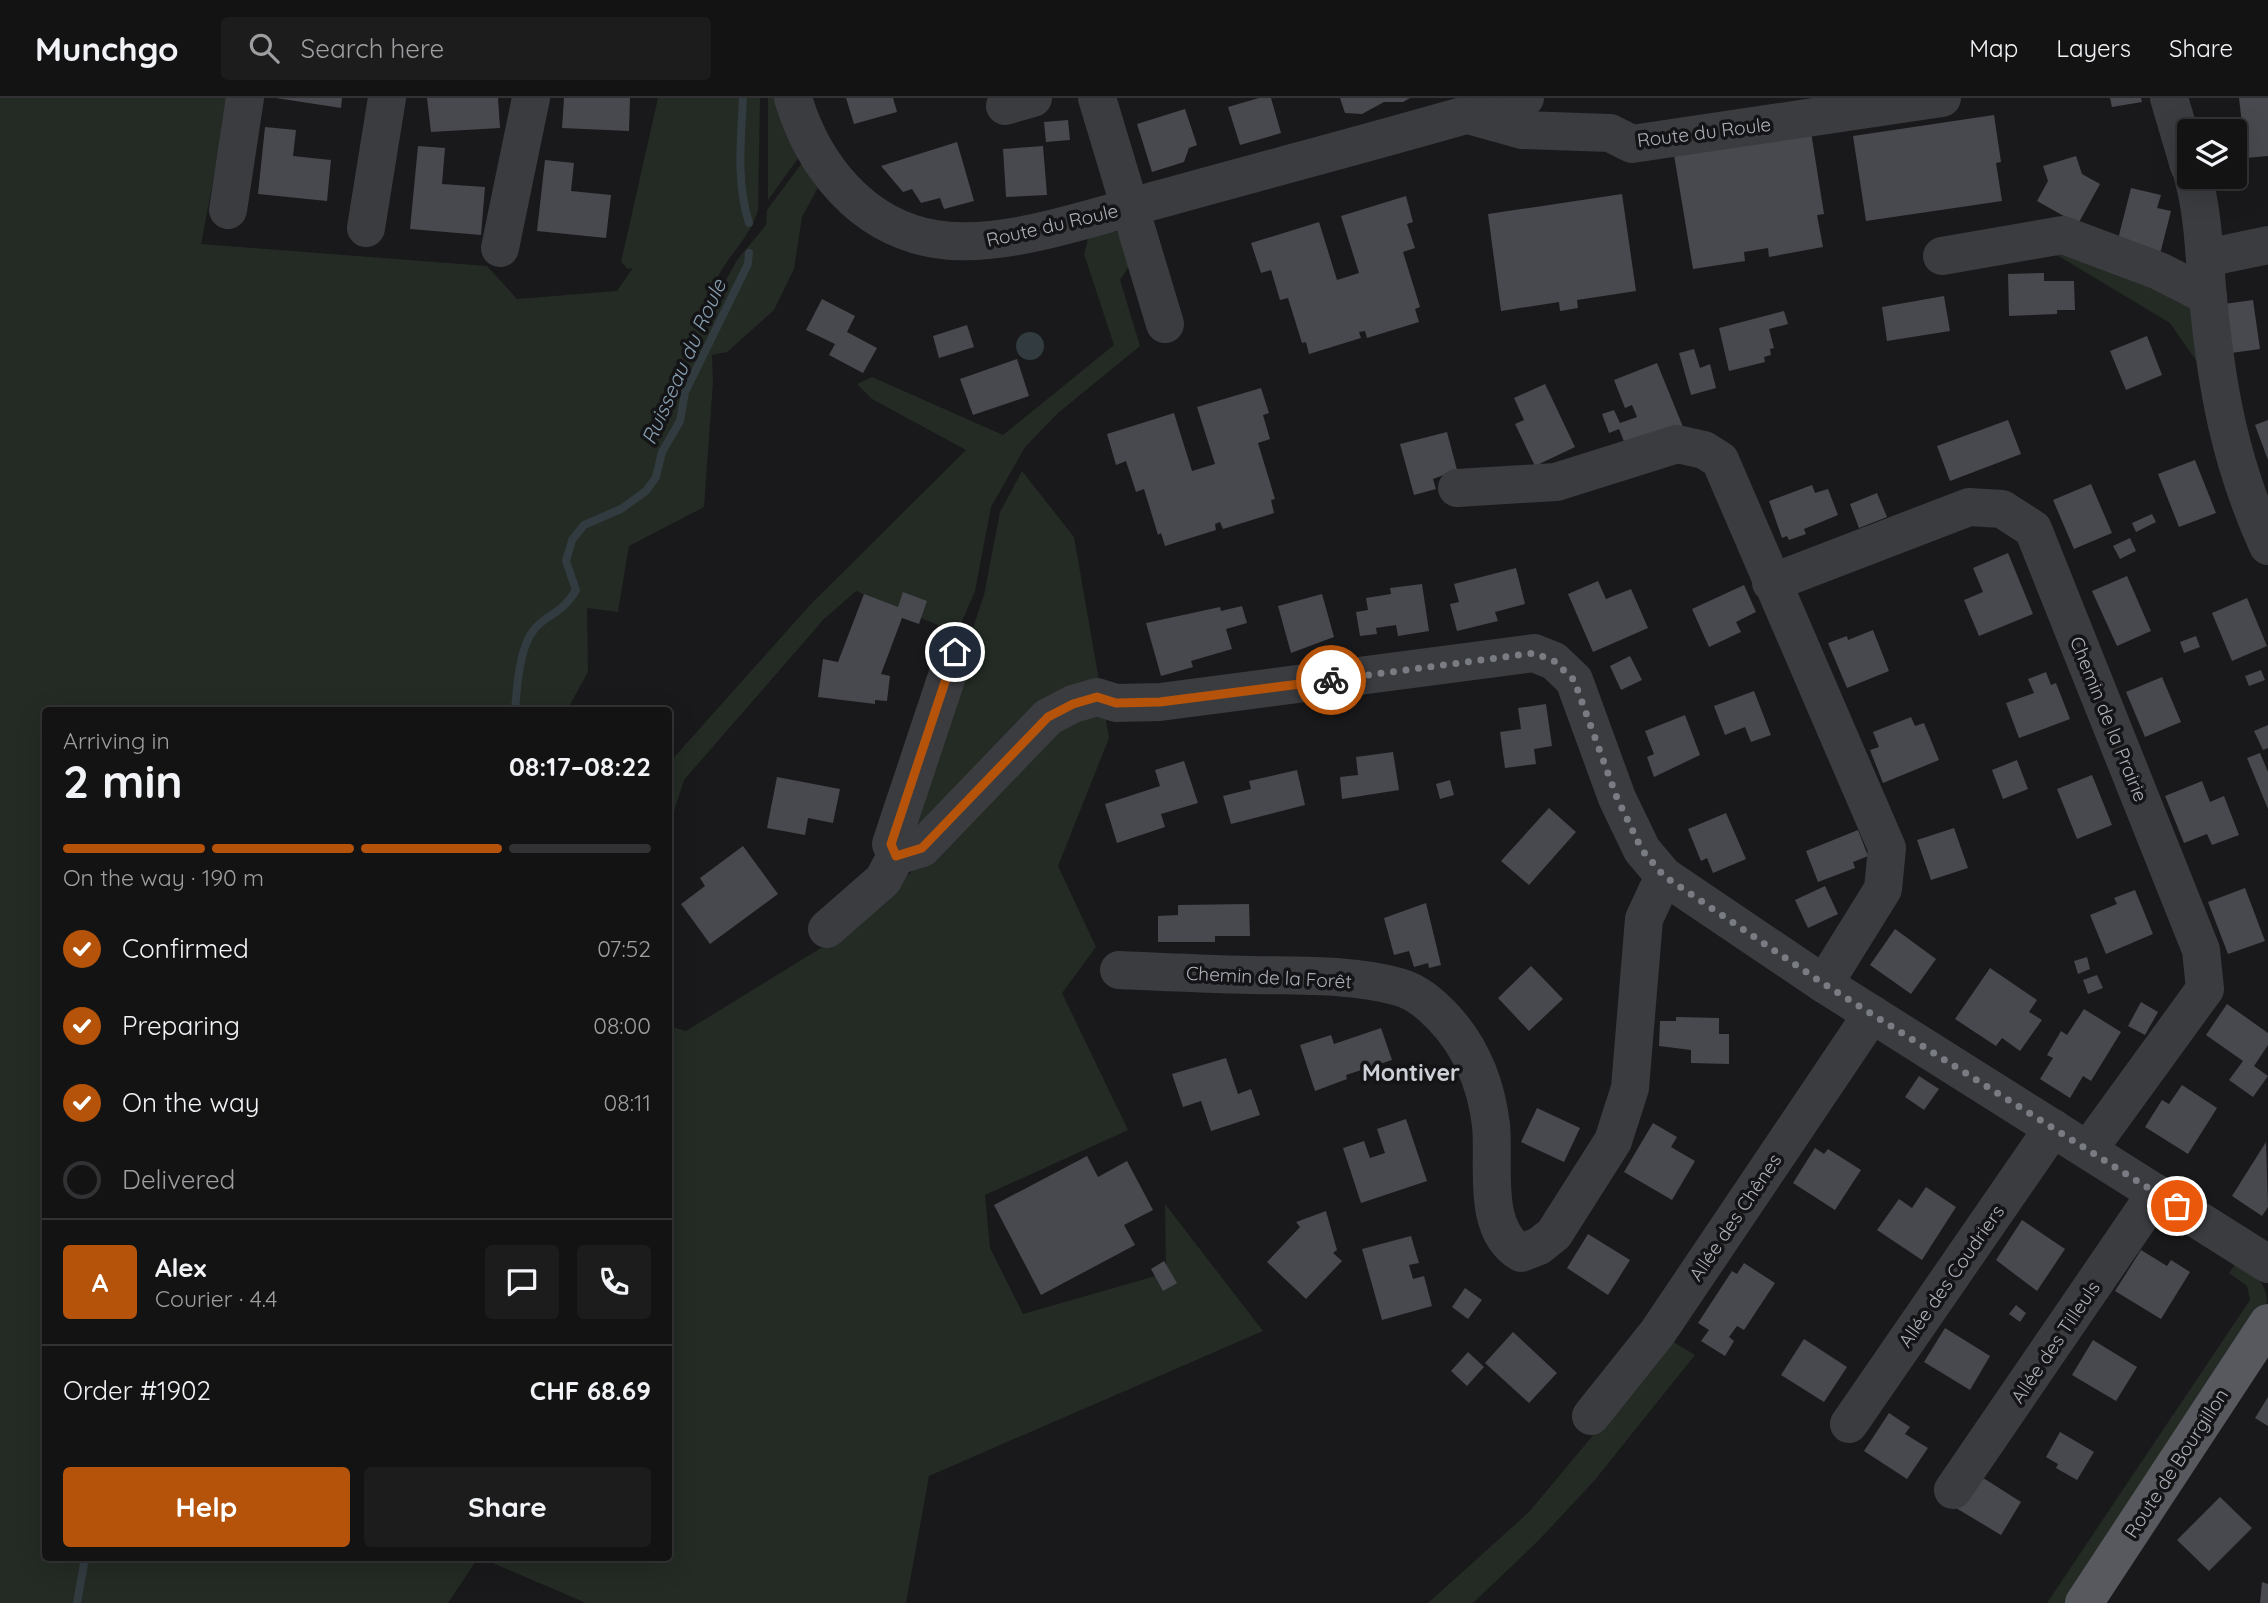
<!DOCTYPE html>
<html lang="en">
<head>
<meta charset="utf-8">
<style>
  body { margin:0; font-family:Quicksand,sans-serif; background:#1c1c1d; color:#f1f3f6; height:100vh; display:flex; flex-direction:column; font-size:26px; white-space:nowrap }
  * { box-sizing:border-box; margin:0 }
  p { font-size:23px; color:#9d9ea0 }
  .icon { flex:none; width:38px; height:38px; fill:none; stroke:currentColor; stroke-width:2; stroke-linecap:round; stroke-linejoin:round }
  .map { position:relative; flex:1; overflow:hidden }
  .details { position:absolute; left:42px; top:609px; width:630px; height:854px; display:flex; flex-direction:column; background:#131314; border-radius:7px; box-shadow:0 7px 28px #0002,0 0 0 2px #323234 }
  .details>* { flex:none }
  .buttons { position:absolute; left:2177px; top:21px; display:grid; gap:14px }
  .buttons a { display:grid; place-items:center; width:70px; height:70px; border-radius:7px; background:#131314; box-shadow:0 7px 28px #0002,0 0 0 2px #323234; font-size:35px }
  .pin { position:absolute; display:grid; place-items:center; width:60px; height:60px; color:#fff; margin:-30px; border:4px solid #fff; border-radius:50%; box-shadow:0 2px 7px #0007 }
  .courier { position:absolute; display:grid; place-items:center; width:70px; height:70px; margin:-35px; border:5px solid #b45309; border-radius:50%; background:#fff; color:#222; box-shadow:0 2px 9px #0007 }
  .summary em { font-style:normal; font-weight:700 }
  .summary div { display:flex; flex-direction:column-reverse }
  .summary { display:flex; align-items:center; justify-content:space-between; height:119px; padding:0 21px }
  h1 { font-size:46px; font-weight:700; line-height:52px }
  .bar { display:grid; grid-template-columns:repeat(4,1fr); gap:10px 7px; align-content:center; height:84px; padding:0 21px }
  .bar i { height:9px; border-radius:5px; background:#323234 }
  .bar .selected { background:#b45309 }
  .bar p { grid-column:span 4 }
  .line { display:flex; align-items:center; gap:18px; padding:0 21px; border-top:2px solid #323234 }
  .line div { flex:1 }
  .round { display:grid; place-items:center; flex:none; width:74px; height:74px; border-radius:7px; background:#1c1c1d }
  ol { padding:0 21px; list-style:none }
  li { display:flex; align-items:center; gap:21px; height:77px }
  li p { margin-inline-start:auto }
  li .icon { padding:7px; border-radius:50%; background:#b45309; color:#fff; stroke-width:4 }
  li:last-child { color:#9d9ea0 }
  li i { width:38px; height:38px; border:4px solid #323234; border-radius:50% }
  .button { display:flex; gap:14px; margin-top:auto; padding:14px 21px }
  .button a { flex:1; height:80px; border-radius:7px; background:#b45309; color:#fff; font-size:28px; font-weight:700; line-height:80px; text-align:center }
  .button a+a { background:#1c1c1d; color:#f1f3f6 }
  header { display:flex; align-items:center; gap:42px; box-sizing:border-box; height:98px; padding:0 35px; background:#131314; border-bottom:2px solid #323234 }
  header strong { font-size:33px }
  nav { display:flex; gap:38px; margin-inline-start:auto; font-size:24px }
  .search { width:490px; height:63px; background:#1c1c1d; display:flex; align-items:center; gap:18px; box-sizing:border-box; padding:0 24px; border-radius:7px; color:#9d9ea0; font-size:26px }
  .map>svg:first-child { display:block }
  .green { fill:#232b24 }
  .water { fill:#323b40 }
  .lines { fill:none; stroke-linecap:round; stroke-linejoin:round }
  .stream { stroke:#323b40; stroke-width:8 }
  .building { fill:#48494e }
  .minor { stroke:#3b3c40; stroke-width:38 }
  .major { stroke:#57595f; stroke-width:38 }
  .done { stroke:#797c82; stroke-width:7; stroke-dasharray:0 12.6 }
  .route { stroke:#b45309; stroke-width:9 }
  .labels { text-anchor:middle; stroke-width:7; stroke-linejoin:round; paint-order:stroke }
  .street-label { font-size:19px; fill:#adb1ba; stroke:#141416 }
  .water-label { font-size:21px; font-style:italic; fill:#879fb1; stroke:#141416 }
  .quarter-label { font-size:23px; font-weight:bold; fill:#cdd0d6; stroke:#141416 }
</style>
</head>
<body>
<header>
<strong>Munchgo</strong>
<div class="search"><svg class="icon" aria-label="search" viewBox="0 0 24 24"><circle cx="10" cy="10" r="6"/><path d="M15 15l6 6"/></svg>Search here</div>
<nav><a>Map</a><a>Layers</a><a>Share</a></nav>
</header>
<div class="map">
<svg width="2268" height="1505" viewBox="0 0 2268 1505">
  <rect width="100%" height="100%" fill="#19191b"/>
  <g class="green">
    <path d="M0 0H229L201 146 487 168 517 201 617 193 633 170 628 171 621 164 658 0H760L758 112C748 149 709 169 711 210L737 162 766 127 767 112 805 61 821 84 802 119 794 171 774 212 727 254 712 257 713 284 704 409 629 448 618 514 587 510 588 574 567 612H46V1460H478L448 1505H0Z"/>
    <polygon points="768,0 780,0 802,55 768,102"/>
    <polygon points="1100,133 1117,134 1133,162 1120,182 1140,248 1058,315 1025,349 991,409 975,493 957,535 856,493 824,521 684,682 669,729 669,665 810,507 966,352 872,301 857,286 872,279 1003,337 1114,247 1084,156 1089,137"/>
    <polygon points="2040,147 2195,201 2208,280 2170,225"/>
    <polygon points="1022,373 1074,439 1109,640 1058,768 1096,849 1062,895 1128,1032 985,1097 990,1150 1023,1216 1166,1175 1165,1106 1263,1233 929,1378 906,1505 586,1505 481,1460 668,1460 669,928 686,933 829,845 909,776 947,736 906,731 984,497 1000,414"/>
    <path d="M2236 1165C2252 1176 2267 1183 2267 1204L2068 1505H2047L2250 1202 2247 1188 2229 1175Z"/>
    <polygon points="1667,1240 1695,1257 1594,1383 1539,1442 1473,1505 1428,1505 1529,1414 1605,1323"/>
  </g>
  <circle class="water" cx="1030" cy="248" r="14"/>
  <g class="lines">
    <g class="stream">
      <path d="M743 0C741 42 736 84 749 125"/>
      <path d="M515 612C517 590 519 551 533 533 545 516 562 517 576 492L566 463 572 442 584 427 621 411 646 393 656 379 662 354 680 323 685 294 748 166 749 155"/>
      <polyline points="77,1505 85,1460"/>
    </g>
  </g>
  <g class="building">
    <polygon points="276,0 342,0 341,10"/>
    <polygon points="427,0 498,0 500,30 431,34"/>
    <polygon points="564,0 630,0 629,33 562,30"/>
    <polygon points="846,0 893,0 897,14 854,26"/>
    <polygon points="1259,0 1271,0 1281,35 1240,47 1228,9"/>
    <polygon points="1340,0 1410,0 1403,4 1384,4 1362,16 1345,15"/>
    <polygon points="2110,0 2141,0 2142,4 2112,9"/>
    <polygon points="2239,0 2268,0 2268,58 2246,60"/>
    <polygon points="1185,11 1197,47 1189,50 1184,64 1152,74 1137,26"/>
    <polygon points="1994,17 2001,64 1996,65 2002,103 1866,123 1853,38"/>
    <polygon points="1068,22 1070,42 1046,44 1044,24"/>
    <polygon points="265,29 296,32 293,58 331,62 327,103 258,96"/>
    <polygon points="1811,34 1824,116 1817,117 1823,149 1769,159 1768,150 1744,154 1745,163 1693,171 1674,57"/>
    <polygon points="957,44 974,103 944,111 940,100 921,105 912,91 903,94 881,68"/>
    <polygon points="418,48 445,50 442,86 485,89 481,137 410,131"/>
    <polygon points="1043,48 1047,97 1006,99 1003,51"/>
    <polygon points="2076,58 2082,76 2100,86 2078,126 2037,103 2048,83 2043,68"/>
    <polygon points="545,62 574,65 571,93 611,97 606,140 537,133"/>
    <polygon points="2131,90 2161,97 2157,110 2171,113 2159,160 2116,149"/>
    <polygon points="1622,96 1636,193 1577,202 1578,210 1560,213 1559,204 1501,213 1488,116"/>
    <polygon points="1406,98 1413,124 1407,126 1415,150 1403,154 1420,209 1415,211 1419,224 1367,240 1365,233 1359,234 1361,240 1309,256 1306,244 1302,245 1288,200 1280,202 1271,172 1261,175 1251,145 1319,124 1337,182 1359,175 1341,118"/>
    <polygon points="2044,175 2044,183 2074,183 2075,212 2057,212 2057,216 2009,218 2008,176"/>
    <polygon points="1944,198 1950,233 1887,243 1882,209"/>
    <polygon points="822,201 855,218 847,234 877,250 863,275 829,257 835,246 806,232"/>
    <polygon points="2253,202 2260,251 2231,255 2224,206"/>
    <polygon points="1784,213 1788,226 1769,231 1774,250 1770,251 1771,257 1764,259 1765,264 1729,273 1719,230"/>
    <polygon points="967,227 974,249 939,260 933,238"/>
    <polygon points="2147,238 2162,277 2126,292 2110,253"/>
    <polygon points="1694,251 1700,270 1710,266 1716,290 1691,297 1679,255"/>
    <polygon points="1017,261 1029,298 973,317 960,281"/>
    <polygon points="1657,265 1683,329 1627,351 1619,331 1609,335 1602,316 1614,312 1620,325 1637,319 1632,307 1625,310 1614,282"/>
    <polygon points="1545,286 1575,349 1535,368 1515,326 1524,322 1514,300"/>
    <polygon points="1261,290 1269,315 1263,317 1270,341 1258,345 1275,401 1271,402 1274,415 1223,431 1220,424 1215,426 1216,432 1165,448 1161,435 1158,437 1144,391 1136,394 1126,363 1116,367 1107,336 1174,315 1192,373 1215,366 1197,309"/>
    <polygon points="2008,322 2021,356 1950,383 1937,348"/>
    <polygon points="2268,322 2268,362 2255,327"/>
    <polygon points="1447,334 1457,372 1433,381 1436,391 1414,397 1400,346"/>
    <polygon points="2195,362 2216,415 2179,429 2158,376"/>
    <polygon points="2091,386 2112,435 2074,451 2053,402"/>
    <polygon points="1812,387 1815,395 1828,391 1838,417 1804,431 1806,436 1789,442 1787,438 1782,440 1769,403"/>
    <polygon points="1877,395 1887,419 1859,430 1850,406"/>
    <polygon points="2152,416 2156,424 2136,434 2132,425"/>
    <polygon points="2130,440 2136,453 2120,461 2113,448"/>
    <polygon points="2008,455 2033,516 1979,538 1964,502 1983,494 1973,470"/>
    <polygon points="1516,470 1525,506 1495,514 1498,523 1457,533 1450,506 1459,504 1454,486"/>
    <polygon points="2127,478 2151,533 2117,548 2092,493"/>
    <polygon points="1598,483 1606,501 1631,491 1648,530 1593,554 1568,496"/>
    <polygon points="1422,486 1429,533 1398,538 1396,527 1376,530 1377,536 1360,538 1356,514 1368,512 1366,500 1391,496 1390,490"/>
    <polygon points="1744,487 1756,514 1736,524 1741,534 1709,549 1692,511"/>
    <polygon points="903,494 927,503 919,526 902,520 881,576 890,578 887,603 875,602 875,606 818,599 823,561 838,564 864,496 898,509"/>
    <polygon points="1322,496 1334,539 1291,555 1278,508"/>
    <polygon points="2247,500 2267,548 2232,563 2212,515"/>
    <polygon points="1242,508 1247,525 1226,531 1232,551 1191,563 1193,569 1161,578 1146,525 1220,509 1221,513"/>
    <polygon points="1873,532 1889,573 1847,590 1828,545 1847,538 1848,542"/>
    <polygon points="2196,538 2200,549 2184,555 2180,544"/>
    <polygon points="1630,558 1642,582 1621,592 1610,568"/>
    <polygon points="2261,572 2265,582 2249,588 2245,578"/>
    <polygon points="2046,574 2051,587 2056,585 2070,621 2019,640 2006,605 2034,595 2028,581"/>
    <polygon points="2162,579 2181,624 2145,639 2126,594"/>
    <polygon points="1754,593 1771,637 1751,644 1745,629 1725,637 1714,608"/>
    <polygon points="1546,606 1552,648 1534,651 1536,666 1505,670 1500,634 1521,631 1518,610"/>
    <polygon points="1685,617 1700,657 1654,679 1647,659 1654,656 1645,633"/>
    <polygon points="1911,619 1915,628 1924,625 1939,662 1883,685 1870,652 1879,649 1873,634"/>
    <polygon points="2268,627 2268,650 2263,652 2254,633"/>
    <polygon points="1393,654 1399,692 1342,701 1340,679 1358,677 1356,659"/>
    <polygon points="2260,655 2268,674 2268,711 2247,660"/>
    <polygon points="2017,662 2028,691 2003,701 1992,672"/>
    <polygon points="1184,663 1198,705 1161,716 1165,729 1117,745 1105,706 1160,688 1155,672"/>
    <polygon points="1297,672 1305,707 1231,726 1223,698 1251,691 1249,683"/>
    <polygon points="2092,677 2112,727 2077,741 2057,691"/>
    <polygon points="777,679 840,691 833,725 808,720 805,737 767,730"/>
    <polygon points="1450,682 1454,697 1440,701 1436,686"/>
    <polygon points="2202,683 2210,704 2224,698 2239,737 2212,747 2207,736 2184,745 2165,698"/>
    <polygon points="1549,710 1576,734 1529,787 1501,763"/>
    <polygon points="1726,715 1746,761 1713,775 1707,760 1701,763 1688,731"/>
    <polygon points="1954,730 1968,770 1931,782 1917,742"/>
    <polygon points="1858,732 1868,758 1853,764 1855,770 1818,784 1806,753"/>
    <polygon points="743,748 778,796 710,846 681,806 705,788 700,780"/>
    <polygon points="1825,788 1838,816 1808,830 1795,802"/>
    <polygon points="2245,790 2265,843 2228,856 2208,804"/>
    <polygon points="2135,792 2153,836 2106,856 2090,817 2117,806 2114,800"/>
    <polygon points="1426,805 1441,867 1429,870 1428,865 1414,869 1409,853 1394,857 1384,820"/>
    <polygon points="1249,806 1250,838 1215,838 1215,844 1158,844 1158,818 1178,817 1178,807"/>
    <polygon points="1895,831 1936,861 1911,896 1870,867"/>
    <polygon points="2087,859 2090,871 2078,876 2074,863"/>
    <polygon points="1531,868 1563,901 1529,933 1498,900"/>
    <polygon points="1990,870 2037,902 2029,914 2042,922 2020,953 2002,940 1996,948 1955,921"/>
    <polygon points="2097,877 2103,890 2088,896 2083,882"/>
    <polygon points="2141,904 2158,914 2145,937 2128,928"/>
    <polygon points="2227,906 2268,935 2268,947 2254,968 2268,978 2253,999 2229,982 2243,963 2206,937"/>
    <polygon points="2084,911 2121,934 2091,983 2083,978 2070,1000 2040,981 2053,960 2047,957 2061,933 2067,937"/>
    <polygon points="1676,919 1719,920 1719,936 1729,936 1729,966 1691,965 1691,952 1659,948 1660,923 1676,923"/>
    <polygon points="1381,930 1392,962 1346,977 1347,981 1315,993 1300,947 1331,937 1334,946"/>
    <polygon points="1226,960 1238,996 1251,991 1260,1017 1211,1033 1201,1003 1183,1009 1172,976"/>
    <polygon points="1919,978 1939,991 1924,1012 1905,999"/>
    <polygon points="2182,987 2217,1010 2188,1056 2145,1029 2162,1002 2169,1006"/>
    <polygon points="1537,1010 1580,1030 1564,1064 1521,1044"/>
    <polygon points="1406,1021 1427,1083 1361,1105 1343,1050 1364,1043 1370,1060 1385,1055 1377,1031"/>
    <polygon points="1653,1025 1677,1039 1671,1049 1695,1063 1672,1102 1624,1074"/>
    <polygon points="2266,1044 2268,1109 2262,1118 2232,1098"/>
    <polygon points="1815,1050 1824,1056 1828,1051 1861,1072 1835,1112 1793,1085"/>
    <polygon points="1087,1058 1098,1079 1127,1063 1153,1112 1124,1127 1135,1147 1041,1197 994,1107"/>
    <polygon points="1926,1089 1956,1109 1922,1162 1877,1132 1899,1101 1912,1110"/>
    <polygon points="1326,1113 1337,1152 1333,1155 1342,1163 1306,1201 1267,1164 1300,1129 1296,1124"/>
    <polygon points="2022,1122 2065,1151 2037,1193 1996,1162"/>
    <polygon points="1588,1136 1630,1162 1608,1197 1567,1170"/>
    <polygon points="1411,1138 1419,1165 1409,1167 1413,1181 1424,1178 1432,1208 1382,1222 1362,1151"/>
    <polygon points="2141,1152 2167,1168 2171,1162 2190,1174 2161,1221 2115,1193"/>
    <polygon points="1164,1163 1177,1185 1163,1193 1151,1171"/>
    <polygon points="1744,1165 1775,1185 1744,1232 1737,1228 1729,1239 1734,1243 1725,1258 1701,1243 1709,1232 1698,1225 1732,1173 1737,1176"/>
    <polygon points="1465,1190 1482,1202 1468,1221 1452,1209"/>
    <polygon points="2016,1207 2026,1215 2020,1224 2009,1216"/>
    <polygon points="1945,1230 1990,1258 1970,1292 1924,1264"/>
    <polygon points="1513,1234 1557,1275 1529,1305 1485,1265"/>
    <polygon points="1804,1241 1847,1269 1824,1304 1781,1277"/>
    <polygon points="2093,1242 2137,1269 2116,1303 2072,1277"/>
    <polygon points="1468,1254 1484,1269 1467,1288 1451,1273"/>
    <polygon points="2268,1299 2268,1328 2255,1320"/>
    <polygon points="1889,1315 1910,1329 1905,1336 1928,1350 1907,1381 1864,1353"/>
    <polygon points="2060,1334 2094,1354 2077,1382 2056,1370 2058,1366 2046,1359"/>
    <polygon points="1977,1376 2021,1404 2001,1437 1956,1410"/>
    <polygon points="2220,1399 2252,1430 2209,1473 2177,1442"/>
    <polygon points="2262,1484 2268,1486 2268,1505 2260,1505"/>
  </g>
  <g class="lines">
    <g class="minor">
      <path d="M793 0C813 68 862 129 935 141 1003 153 1101 116 1168 99 1287 66 1406 35 1525 0"/>
      <polyline points="1097,0 1165,226"/>
      <polyline points="2169,0 2189,68"/>
      <polyline points="1005,8 1033,0"/>
      <polyline points="1468,17 1522,32 1610,35 1632,46 1942,0"/>
      <path d="M2193 79C2204 118 2204 160 2208 200 2217 292 2230 364 2268 448"/>
      <polyline points="228,112 245,0"/>
      <polyline points="366,130 387,0"/>
      <polyline points="500,150 531,0"/>
      <polyline points="1942,158 2063,137 2159,173 2208,198"/>
      <polyline points="2206,160 2268,147"/>
      <polyline points="1457,390 1556,384 1677,346 1704,352 1720,362 1887,750 1883,791 1824,886"/>
      <polyline points="1771,485 1969,409 2002,411 2033,431 2201,852 2205,891 2088,1052"/>
      <polyline points="896,758 891,746 955,554"/>
      <polyline points="827,831 883,782 896,758 922,750 1048,619 1073,606 1097,599 1116,605 1160,604 1534,555 1554,563 1574,582 1617,700 1642,752 1664,778 1824,886 2268,1166"/>
      <path d="M1119 872C1164 874 1207 876 1252 877 1300 878 1353 876 1399 889 1417 894 1430 906 1442 918 1471 948 1486 986 1491 1027 1495 1067 1481 1131 1521 1155L1539 1148 1554 1136 1613 1043 1630 990 1644 821 1664 778"/>
      <polyline points="1591,1318 1658,1234 1872,916"/>
      <polyline points="1849,1326 2053,1030"/>
      <polyline points="1953,1392 2156,1095"/>
    </g>
    <polyline class="major" points="2084,1505 2268,1225"/>
  </g>
  <g class="lines">
    <polyline class="done" points="1331,582 1534,555 1554,563 1574,582 1617,700 1642,752 1664,778 1824,886 2177,1108"/>
    <polyline class="route" points="955,554 891,746 896,758 922,750 1048,619 1073,606 1097,599 1116,605 1160,604 1331,582"/>
  </g>
  <g class="labels">
    <g class="street-label">
      <text transform="translate(1704 34) rotate(-7)" y="7">Route du Roule</text>
      <text transform="translate(1052 127) rotate(-13)" y="7">Route du Roule</text>
      <text transform="translate(2109 621) rotate(68)" y="7">Chemin de la Prairie</text>
      <text transform="translate(1269 879) rotate(3)" y="7">Chemin de la Forêt</text>
      <text transform="translate(1735 1119) rotate(-56)" y="7">Allée des Chênes</text>
      <text transform="translate(1951 1178) rotate(-55)" y="7">Allée des Coudriers</text>
      <text transform="translate(2055 1244) rotate(-56)" y="7">Allée des Tilleuls</text>
      <text transform="translate(2176 1365) rotate(-57)" y="7">Route de Bourgillon</text>
    </g>
    <g class="water-label">
      <text transform="translate(684 264) rotate(-66)" y="7">Ruisseau du Roule</text>
    </g>
    <g class="quarter-label">
      <text x="1411" y="983">Montiver</text>
    </g>
  </g>
</svg>
<div class="buttons">
<a><svg class="icon" aria-label="layers" viewBox="0 0 24 24"><path d="M12 4l9 5-9 5-9-5zM3 14l9 5 9-5"/></svg></a>
</div>
<div class="pin" style="left:2177px;top:1108px;background:#ea580c"><svg class="icon" aria-label="bag" viewBox="0 0 24 24"><path d="M5 8h14l-1 12H6zM9 8a3 3 0 0 1 6 0"/></svg></div>
<div class="pin" style="left:955px;top:554px;background:#1f2937"><svg class="icon" aria-label="home" viewBox="0 0 24 24"><path d="M3 11l9-7 9 7M6 9v11h12V9"/></svg></div>
<div class="courier" style="left:1331px;top:582px"><svg class="icon" aria-label="bike" viewBox="0 0 24 24"><circle cx="6" cy="16" r="4"/><circle cx="18" cy="16" r="4"/><path d="M6 16l4-8h5l3 8M10 8l3 8H6M13 5h3"/></svg></div>
<section class="details">
<div class="summary"><div><h1>2 min</h1><p>Arriving in</p></div><em>08:17–08:22</em></div>
<div class="bar"><i class="selected"></i><i class="selected"></i><i class="selected"></i><i></i><p>On the way · 190 m</p></div>
<ol>
<li><svg class="icon" aria-label="check" viewBox="0 0 24 24"><path d="M5 12l5 5 9-10"/></svg>Confirmed<p>07:52</p></li>
<li><svg class="icon" aria-label="check" viewBox="0 0 24 24"><path d="M5 12l5 5 9-10"/></svg>Preparing<p>08:00</p></li>
<li><svg class="icon" aria-label="check" viewBox="0 0 24 24"><path d="M5 12l5 5 9-10"/></svg>On the way<p>08:11</p></li>
<li><i></i>Delivered</li>
</ol>
<div class="line" style="height:126px"><b class="round" style="background:#b45309;color:#fff">A</b><div><b>Alex</b><p>Courier · 4.4</p></div><a class="round"><svg class="icon" aria-label="chat" viewBox="0 0 24 24"><path d="M4 5h16v11H9l-5 4z"/></svg></a><a class="round"><svg class="icon" aria-label="phone" viewBox="0 0 24 24"><path d="M5 4h4l2 5-3 2q2 4 5 5l2-3 5 2v4C11 20 4 13 5 4z"/></svg></a></div>
<div class="line" style="height:91px"><div>Order #1902</div><b>CHF 68.69</b></div>
<div class="button"><a>Help</a><a>Share</a></div>
</section>
</div>
</body>
</html>
